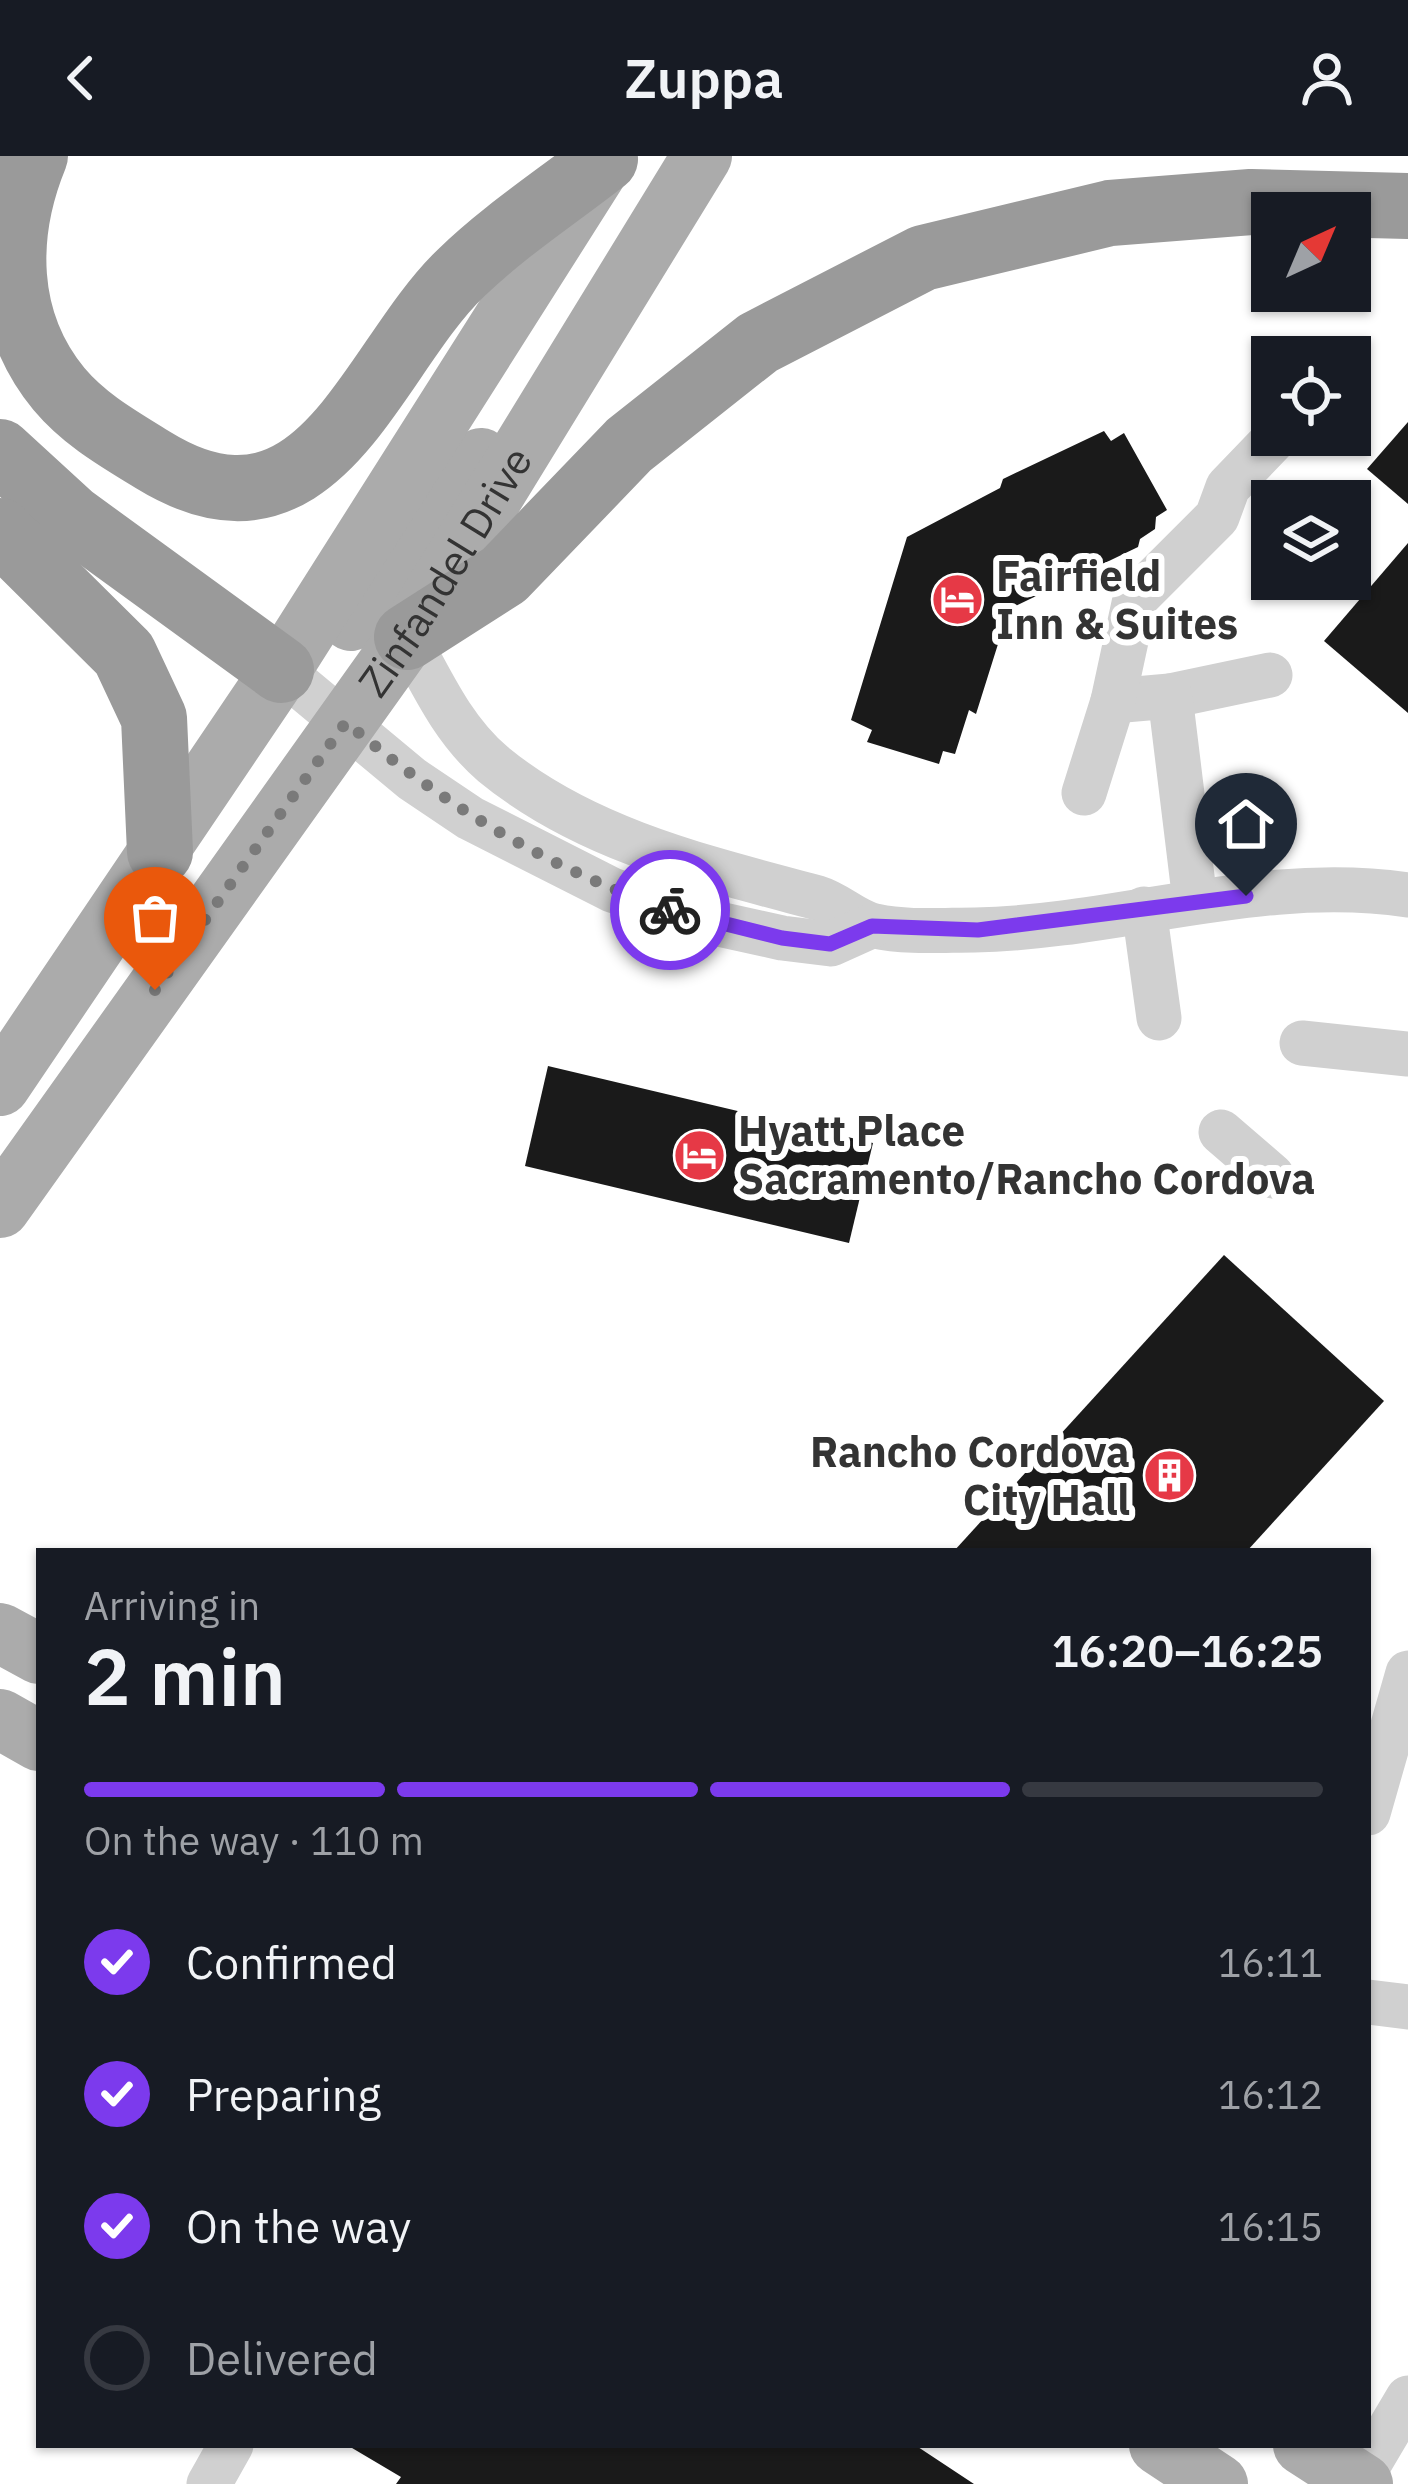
<!DOCTYPE html>
<html lang="en">
<head>
<meta charset="utf-8">
<style>
  body { margin:0; font-family:"IBM Plex Sans",sans-serif; background:#20242c; color:#f1f3f6; height:100vh; display:flex; flex-direction:column; font-size:45px; white-space:nowrap }
  * { box-sizing:border-box; margin:0 }
  p { font-size:39px; color:#9ea1a6 }
  .icon { flex:none; width:66px; height:66px; fill:none; stroke:currentColor; stroke-width:2; stroke-linecap:round; stroke-linejoin:round }
  .map { position:relative; flex:1; overflow:hidden }
  .panel { position:absolute; left:36px; top:1392px; width:1335px; height:900px; display:flex; flex-direction:column; background:#171b24; border-radius:0px; box-shadow:0 3px 9px #0004 }
  .panel>* { flex:none }
  .needle { width:78px; rotate:44deg }
  .tools { position:absolute; left:1251px; top:36px; display:grid; gap:24px }
  .tools a { display:grid; place-items:center; width:120px; height:120px; border-radius:0px; background:#171b24; box-shadow:0 3px 9px #0004; font-size:60px }
  .pin { position:absolute; display:grid; place-items:center; width:102px; height:102px; color:#fff; margin:-123px -51px; border-radius:50% 50% 50% 0; rotate:-45deg; box-shadow:0 0 12px #0007 }
  .pin .icon { rotate:45deg }
  .courier { position:absolute; display:grid; place-items:center; width:120px; height:120px; margin:-60px; border:9px solid #7c3aed; border-radius:50%; background:#fff; color:#222; box-shadow:0 3px 15px #0007 }
  .summary em { font-style:normal; font-weight:600 }
  .summary div { display:flex; flex-direction:column-reverse }
  .summary { display:flex; align-items:center; justify-content:space-between; height:204px; padding:0 48px }
  h1 { font-size:78px; font-weight:600; line-height:90px }
  .bar { display:grid; grid-template-columns:repeat(4,1fr); gap:18px 12px; align-content:center; height:144px; padding:0 48px }
  .bar i { height:15px; border-radius:9px; background:#363941 }
  .bar .current { background:#7c3aed }
  .bar p { grid-column:span 4 }
  ol { padding:0 48px; list-style:none }
  li { display:flex; align-items:center; gap:36px; height:132px }
  li p { margin-inline-start:auto }
  li .icon { padding:12px; border-radius:50%; background:#7c3aed; color:#fff; stroke-width:4 }
  li:last-child { color:#9ea1a6 }
  li i { width:66px; height:66px; border:6px solid #363941; border-radius:50% }
  header { display:flex; justify-content:space-between; align-items:center; height:156px; padding:0 48px; background:#171b24; font-size:54px; font-weight:600 }
  .map>svg:first-child { display:block }
  .building { fill:#1a1a1a }
  .lines { fill:none; stroke-linecap:round; stroke-linejoin:round }
  .minor { stroke:#d0d0d0; stroke-width:45 }
  .major { stroke:#ababab; stroke-width:60 }
  .highway { stroke:#9a9a9a; stroke-width:66 }
  .done { stroke:#7a7a7a; stroke-width:12; stroke-dasharray:0 21.6 }
  .route { stroke:#7c3aed; stroke-width:15 }
  .labels { text-anchor:middle; stroke-width:12; stroke-linejoin:round; paint-order:stroke }
  .street-label { font-size:42px; fill:#333; stroke:#fff }
  .poi-label { font-size:42px; font-weight:bold; fill:#333; stroke:#fff; text-anchor:start }
</style>
</head>
<body>
<header><svg class="icon" aria-label="back" viewBox="0 0 24 24"><path d="M15 5l-7 7 7 7"/></svg>Zuppa<svg class="icon" aria-label="person" viewBox="0 0 24 24"><circle cx="12" cy="8" r="4"/><path d="M4 21q1-7 8-7t8 7"/></svg></header>
<div class="map">
<svg width="1408" height="2328" viewBox="0 0 1408 2328">
  <rect width="100%" height="100%" fill="#fff"/>
  <g class="building">
    <polygon points="1408,266 1408,348 1367,313"/>
    <polygon points="1104,275 1111,285 1124,277 1167,354 1156,361 1155,373 1140,383 1138,391 1003,456 999,465 1004,469 976,558 969,554 955,598 943,595 939,608 867,586 872,574 851,564 907,381 1000,332 1003,323"/>
    <polygon points="1408,387 1408,557 1324,485"/>
    <polygon points="548,910 873,987 849,1087 525,1010"/>
    <polygon points="1224,1099 1384,1245 1247,1395 954,1395"/>
    <polygon points="347,2289 915,2289 974,2328 396,2328 401,2321"/>
  </g>
  <g class="lines">
    <g class="minor">
      <path d="M407 481C432 527 453 574 493 608 585 684 706 712 818 742 838 748 855 766 875 770 906 777 943 774 975 774 1120 771 1261 717 1408 739"/>
      <polyline points="281,514 412,623 470,662 612,734 696,763 782,782 831,788 871,770"/>
      <polyline points="1170,540 1270,519"/>
      <polyline points="1113,545 1170,540 1195,745"/>
      <polyline points="1084,637 1113,545 1135,443 1217,361 1228,331 1278,279"/>
      <polyline points="1144,753 1159,862"/>
      <polyline points="1302,887 1408,898"/>
      <polyline points="1221,976 1272,1020"/>
      <polyline points="1368,1657 1408,1517"/>
      <polyline points="1368,1846 1408,1851"/>
      <polyline points="209,2328 231,2289"/>
      <polyline points="1357,2328 1408,2242"/>
    </g>
    <g class="major">
      <polyline points="351,465 458,323 481,302"/>
      <polyline points="0,930 281,514 600,11"/>
      <path id="s1" d="M0 1052 407 481 702 0"/>
      <polyline points="0,1477 39,1498"/>
      <polyline points="0,1563 39,1585"/>
      <polyline points="1159,2289 1218,2328"/>
      <polyline points="1303,2289 1363,2328"/>
    </g>
    <g class="highway">
      <path d="M35 0C3 78 3 165 59 233 85 264 119 283 153 304 319 406 370 204 461 117 504 75 558 40 605 3"/>
      <polyline points="0,296 72,362 281,514"/>
      <polyline points="0,375 124,498 154,562 160,696"/>
      <polyline points="407,481 504,419 629,289 758,187 923,102 1110,57 1251,46 1408,50"/>
    </g>
  </g>
  <g class="lines">
    <path class="done" d="M155 834 346 566C443 649 549 713 670 754"/>
    <polyline class="route" points="670,754 782,782 830,788 872,770 978,774 1246,740"/>
  </g>
  <defs>
    <symbol id="hotel-disc" viewBox="-11 -11 22 22"><circle r="9.5" fill="#e63946" stroke="#fff"/><path d="M-6-4.5h1.5V1H6V5H4.5V3h-9V5H-6ZM-4 0a1.8 1.8 0 1 1 3.6 0ZM.5 0V-2.5h3Q6-2.5 6 0Z" fill="#fff"/></symbol>
    <symbol id="building-disc" viewBox="-11 -11 22 22"><circle r="9.5" fill="#e63946" stroke="#fff"/><path d="M-4-6H4V6H1V3H-1V6H-4ZM-2.5-4.3h1.7v1.8h-1.7ZM.8-4.3h1.7v1.8H.8ZM-2.5-1h1.7V.8h-1.7ZM.8-1h1.7V.8H.8Z" fill="#fff"/></symbol>
  </defs>
  <g fill-rule="evenodd">
    <use href="#hotel-disc" x="928" y="414" width="59" height="59"/>
    <use href="#hotel-disc" x="670" y="970" width="59" height="59"/>
    <use href="#building-disc" x="1140" y="1290" width="59" height="59"/>
  </g>
  <g class="labels">
    <g class="street-label">
      <text dy="15" stroke="none"><textPath href="#s1" startOffset="777">Zinfandel Drive</textPath></text>
    </g>
    <g class="poi-label">
      <text x="996" y="435">Fairfield<tspan x="996" dy="48">Inn &amp; Suites</tspan></text>
      <text x="738" y="990">Hyatt Place<tspan x="738" dy="48">Sacramento/Rancho Cordova</tspan></text>
      <text x="1130" y="1311" text-anchor="end">Rancho Cordova<tspan x="1130" dy="48">City Hall</tspan></text>
    </g>
  </g>
</svg>
<div class="tools">
<a><svg class="needle" viewBox="-14 -14 28 28"><path d="M0-13l5 13h-10z" fill="#e53935"/><path d="M0 13l5-13h-10z" fill="#9ea1a6"/></svg></a>
<a><svg class="icon" aria-label="locate" viewBox="0 0 24 24"><circle cx="12" cy="12" r="6"/><path d="M12 2v4M12 18v4M2 12h4M18 12h4"/></svg></a>
<a><svg class="icon" aria-label="layers" viewBox="0 0 24 24"><path d="M12 4l9 5-9 5-9-5zM3 14l9 5 9-5"/></svg></a>
</div>
<div class="pin" style="left:155px;top:834px;background:#ea580c"><svg class="icon" aria-label="bag" viewBox="0 0 24 24"><path d="M5 8h14l-1 12H6zM9 8a3 3 0 0 1 6 0"/></svg></div>
<div class="pin" style="left:1246px;top:740px;background:#1f2937"><svg class="icon" aria-label="home" viewBox="0 0 24 24"><path d="M3 11l9-7 9 7M6 9v11h12V9"/></svg></div>
<div class="courier" style="left:670px;top:754px"><svg class="icon" aria-label="bike" viewBox="0 0 24 24"><circle cx="6" cy="16" r="4"/><circle cx="18" cy="16" r="4"/><path d="M6 16l4-8h5l3 8M10 8l3 8H6M13 5h3"/></svg></div>
<section class="panel">
<div class="summary"><div><h1>2 min</h1><p>Arriving in</p></div><em>16:20–16:25</em></div>
<div class="bar"><i class="current"></i><i class="current"></i><i class="current"></i><i></i><p>On the way · 110 m</p></div>
<ol>
<li><svg class="icon" aria-label="check" viewBox="0 0 24 24"><path d="M5 12l5 5 9-10"/></svg>Confirmed<p>16:11</p></li>
<li><svg class="icon" aria-label="check" viewBox="0 0 24 24"><path d="M5 12l5 5 9-10"/></svg>Preparing<p>16:12</p></li>
<li><svg class="icon" aria-label="check" viewBox="0 0 24 24"><path d="M5 12l5 5 9-10"/></svg>On the way<p>16:15</p></li>
<li><i></i>Delivered</li>
</ol>
</section>
</div>
</body>
</html>
